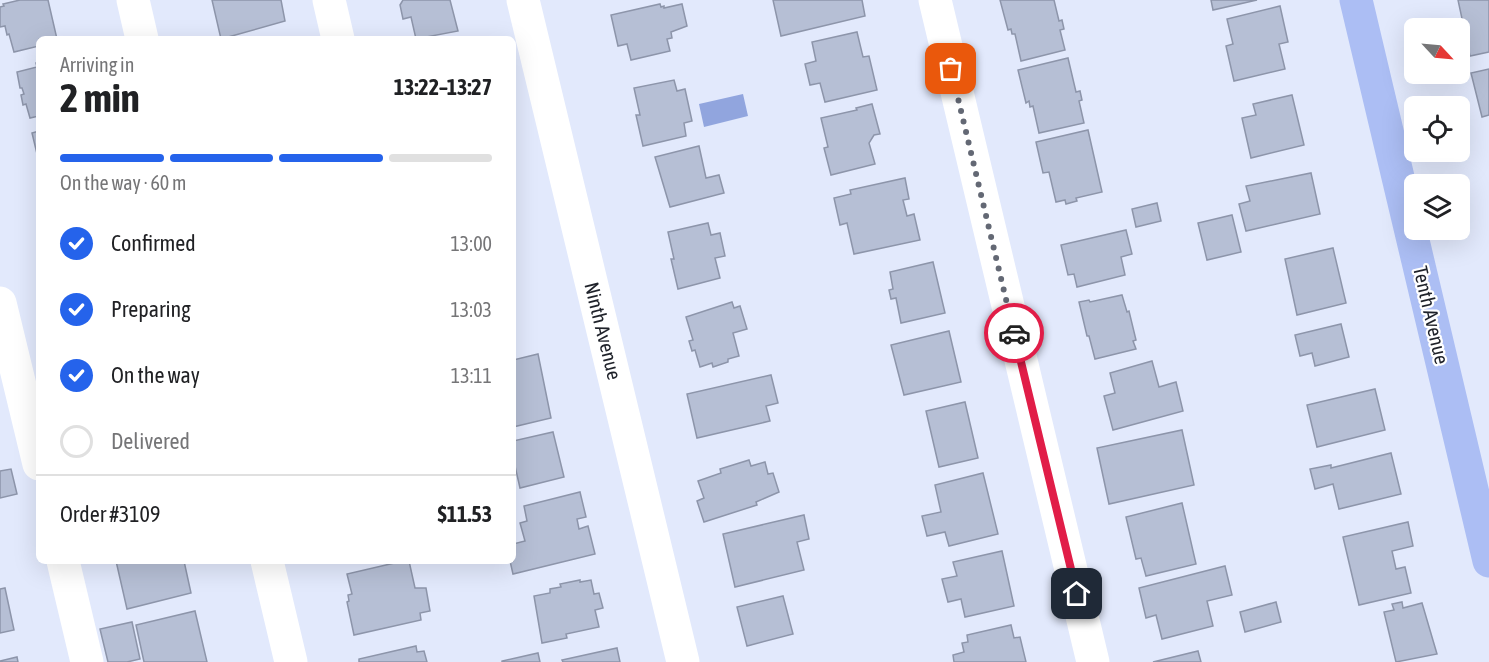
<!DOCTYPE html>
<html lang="en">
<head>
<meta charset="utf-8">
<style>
  body { margin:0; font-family:"Asap Condensed",sans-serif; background:#f6f6f6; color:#202124; height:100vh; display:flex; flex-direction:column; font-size:22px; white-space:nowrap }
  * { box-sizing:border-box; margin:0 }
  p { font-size:20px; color:#757577 }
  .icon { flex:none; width:33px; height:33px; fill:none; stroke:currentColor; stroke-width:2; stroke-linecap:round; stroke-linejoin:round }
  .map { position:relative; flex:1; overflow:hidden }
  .panel { position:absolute; left:36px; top:36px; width:480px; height:528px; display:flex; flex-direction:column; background:#fff; border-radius:9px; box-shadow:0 6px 24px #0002 }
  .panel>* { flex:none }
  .needle { width:39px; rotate:116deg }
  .buttons { position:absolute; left:1404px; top:18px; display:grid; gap:12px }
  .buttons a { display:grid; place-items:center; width:66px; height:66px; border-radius:9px; background:#fff; box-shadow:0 6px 24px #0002; font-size:30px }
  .pin { position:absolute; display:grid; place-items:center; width:51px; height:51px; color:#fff; margin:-26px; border-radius:12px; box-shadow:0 3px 9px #0006 }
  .courier { position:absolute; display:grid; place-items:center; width:60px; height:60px; margin:-30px; border:4px solid #e11d48; border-radius:50%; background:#fff; color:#222; box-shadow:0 2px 8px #0007 }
  .summary em { font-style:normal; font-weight:700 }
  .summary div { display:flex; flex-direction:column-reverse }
  .summary { display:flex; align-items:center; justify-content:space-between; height:102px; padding:0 24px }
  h1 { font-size:39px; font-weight:700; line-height:45px }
  .bar { display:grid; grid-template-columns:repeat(4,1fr); gap:9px 6px; align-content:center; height:72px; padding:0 24px }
  .bar i { height:8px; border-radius:4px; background:#e0e0e0 }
  .bar .selected { background:#2563eb }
  .bar p { grid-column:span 4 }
  .line { display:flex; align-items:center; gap:15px; padding:0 24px; border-top:2px solid #e0e0e0 }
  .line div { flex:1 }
  ol { padding:0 24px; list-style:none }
  li { display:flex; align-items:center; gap:18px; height:66px }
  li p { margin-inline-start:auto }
  li .icon { padding:6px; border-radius:50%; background:#2563eb; color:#fff; stroke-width:4 }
  li:last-child { color:#757577 }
  li i { width:33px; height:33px; border:3px solid #e0e0e0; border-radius:50% }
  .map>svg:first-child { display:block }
  .water { fill:#91a5de }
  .building { fill:#b6bfd5; stroke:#8d95aa; stroke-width:1.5 }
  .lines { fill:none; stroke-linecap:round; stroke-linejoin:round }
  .minor { stroke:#fff; stroke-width:33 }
  .major { stroke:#acbef4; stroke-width:33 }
  .done { stroke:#636874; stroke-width:6; stroke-dasharray:0 10.8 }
  .route { stroke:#e11d48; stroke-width:8 }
  .labels { text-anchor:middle; stroke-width:4.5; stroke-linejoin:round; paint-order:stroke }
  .street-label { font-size:20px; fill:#1f222a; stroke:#fff }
</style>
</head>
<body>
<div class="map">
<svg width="1489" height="662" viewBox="0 0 1489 662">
  <rect width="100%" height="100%" fill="#e2e9fc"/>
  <polygon class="water" points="743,94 748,116 704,127 699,104"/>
  <g class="building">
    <polygon points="20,0 48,0 57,39 39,39 39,46 14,52 9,34 7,35 5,26 0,27 0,7 4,6 3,4"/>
    <polygon points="212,0 281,0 285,21 221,39"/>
    <polygon points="403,0 450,0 458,31 416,39 411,17 403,19 400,5"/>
    <polygon points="773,0 862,0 865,16 781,36"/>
    <polygon points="1000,0 1054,0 1059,21 1062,20 1064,29 1060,30 1065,50 1021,61 1015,34 1012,34 1011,29 1008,30"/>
    <polygon points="1211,0 1257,0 1213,10"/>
    <polygon points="1458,0 1489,0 1489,52 1470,56"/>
    <polygon points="660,4 661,7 664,6 664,8 682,4 687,26 671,32 672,38 667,39 670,51 631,60 627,44 618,46 611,15"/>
    <polygon points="1280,6 1288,42 1279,44 1285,69 1234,81 1226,46 1233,44 1227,19"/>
    <polygon points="857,32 863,57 869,56 877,90 825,102 820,83 810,85 805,64 816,61 812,42"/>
    <polygon points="1068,58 1076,92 1080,91 1082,100 1079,101 1084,123 1039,133 1033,106 1030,107 1029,101 1026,103 1018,70"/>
    <polygon points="39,62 39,116 30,118 26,104 23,105 21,95 24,94 22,88 20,88 17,72 37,67 36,63"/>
    <polygon points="1489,69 1489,115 1482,117 1471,73"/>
    <polygon points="674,80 677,91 685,89 692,121 684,123 686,136 643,146 636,115 640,115 634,88"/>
    <polygon points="1292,95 1304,145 1251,158 1242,118 1256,115 1253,104"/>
    <polygon points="872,104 880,134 874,135 869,143 875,164 831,175 824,148 828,147 821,118 857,110 856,108"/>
    <polygon points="1088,130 1102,192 1076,198 1077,201 1066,204 1065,200 1056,202 1049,172 1043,173 1036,142"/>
    <polygon points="39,131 39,158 38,158 32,133"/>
    <polygon points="699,146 706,178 719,175 724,193 670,207 655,157"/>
    <polygon points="1311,173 1320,214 1246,231 1239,204 1250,201 1246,186"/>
    <polygon points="905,178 909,199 903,200 907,216 914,214 920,240 854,254 847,223 840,225 834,198 851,194 850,190"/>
    <polygon points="1157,203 1161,221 1136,227 1132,209"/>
    <polygon points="1232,215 1241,252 1207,260 1198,223"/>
    <polygon points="708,223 711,235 720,233 725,256 715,258 720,278 678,289 671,259 674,259 668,232"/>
    <polygon points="1126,230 1132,254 1121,257 1125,275 1077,287 1074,274 1068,275 1061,245"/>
    <polygon points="1333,248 1346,303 1297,315 1285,259"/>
    <polygon points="933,262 945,313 901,323 896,298 891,299 889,290 893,289 890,272"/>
    <polygon points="1122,295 1127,312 1129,311 1136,340 1133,341 1136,349 1095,359 1089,336 1087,336 1079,302 1089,300 1090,302"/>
    <polygon points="732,302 734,308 740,306 747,329 733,333 739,356 728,359 728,362 713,367 712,363 700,367 695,350 692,351 689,341 693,340 686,317"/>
    <polygon points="1341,324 1349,357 1315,366 1312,353 1300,356 1295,335"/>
    <polygon points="949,331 961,382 904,395 891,345"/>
    <polygon points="538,354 551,418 513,427 513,360"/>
    <polygon points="1152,361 1159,387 1176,382 1183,411 1113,430 1104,396 1115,393 1110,373"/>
    <polygon points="771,375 778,403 766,406 770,421 697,438 687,394"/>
    <polygon points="1375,389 1385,430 1317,447 1307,405"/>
    <polygon points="965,402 978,458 939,467 926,411"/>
    <polygon points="1182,430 1194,485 1109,504 1097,448"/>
    <polygon points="553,432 564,477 520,488 515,466 513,467 513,441"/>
    <polygon points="1391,453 1401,494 1339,509 1333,484 1315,489 1310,469 1331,465 1331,468"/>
    <polygon points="749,460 751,466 765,462 768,474 773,473 779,492 756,502 757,505 704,522 697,501 704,498 698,481 721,473 720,469"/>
    <polygon points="11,469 17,494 0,498 0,471"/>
    <polygon points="983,473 998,534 949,546 945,532 927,536 922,516 941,512 935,485"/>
    <polygon points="580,492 586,517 577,519 579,529 588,526 595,554 513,574 510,561 513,561 513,544 525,541 520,523 527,521 524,506"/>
    <polygon points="1182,503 1196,564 1146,576 1141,558 1136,559 1126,517"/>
    <polygon points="804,515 809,539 797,542 804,570 735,587 723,534"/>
    <polygon points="1408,522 1413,546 1392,551 1396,569 1405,567 1411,593 1359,605 1343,537"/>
    <polygon points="1002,551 1014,606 965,617 961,599 948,602 942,579 957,576 953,562"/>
    <polygon points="116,561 184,561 191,593 127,609"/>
    <polygon points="403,561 409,561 415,588 426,588 430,611 420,613 421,620 354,635 347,602 349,601 348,595 352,594 347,574"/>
    <polygon points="1225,566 1232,595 1207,601 1213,626 1162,639 1156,615 1146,618 1139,588"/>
    <polygon points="580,580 580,582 591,580 594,594 599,593 603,608 595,610 599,627 566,634 567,638 542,643 534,596 550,593 550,589 561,587 560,584"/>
    <polygon points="5,588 14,630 0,633 0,589"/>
    <polygon points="783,596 793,634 747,646 737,607"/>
    <polygon points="1276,602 1281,622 1245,632 1240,612"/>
    <polygon points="1402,602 1403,608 1422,603 1437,654 1396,662 1384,612 1394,610 1392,604"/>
    <polygon points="195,611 207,662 144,662 136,625"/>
    <polygon points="132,622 140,659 127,662 108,662 100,629"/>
    <polygon points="1011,625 1014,638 1020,637 1026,662 954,662 953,655 964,652 962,643 968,642 967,635"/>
    <polygon points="416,646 417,652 424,651 427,662 359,662 359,659"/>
    <polygon points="617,648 620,662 563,662 562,660"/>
    <polygon points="1198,651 1201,662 1153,662"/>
    <polygon points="538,653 540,662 502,662 502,661"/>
    <polygon points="17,657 18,662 0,662 0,661"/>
  </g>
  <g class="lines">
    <g class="minor">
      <polyline points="133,0 142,39"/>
      <polyline points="329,0 338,39"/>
      <polyline points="523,0 683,662"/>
      <polyline points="935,0 1093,662"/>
      <polyline points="0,303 39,464"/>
      <polyline points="63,561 87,662"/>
      <polyline points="267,561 291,662"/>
    </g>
    <polyline class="major" points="1356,0 1489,561"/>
  </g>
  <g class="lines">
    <polyline class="done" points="951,69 1014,333"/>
    <polyline class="route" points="1014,333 1077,594"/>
  </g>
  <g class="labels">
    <g class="street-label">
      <text transform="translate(1431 315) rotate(77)" y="7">Tenth Avenue</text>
      <text transform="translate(603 331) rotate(76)" y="7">Ninth Avenue</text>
    </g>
  </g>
</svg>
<div class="buttons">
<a><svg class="needle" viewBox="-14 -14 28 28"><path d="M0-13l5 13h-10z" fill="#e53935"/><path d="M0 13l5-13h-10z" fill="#757577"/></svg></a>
<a><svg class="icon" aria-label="locate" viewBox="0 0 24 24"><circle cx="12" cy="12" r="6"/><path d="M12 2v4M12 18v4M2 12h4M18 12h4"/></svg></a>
<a><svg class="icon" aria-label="layers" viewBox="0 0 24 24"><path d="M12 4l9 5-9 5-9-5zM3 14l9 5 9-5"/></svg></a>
</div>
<div class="pin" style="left:951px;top:69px;background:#ea580c"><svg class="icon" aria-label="bag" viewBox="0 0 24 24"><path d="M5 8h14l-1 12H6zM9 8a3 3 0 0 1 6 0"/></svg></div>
<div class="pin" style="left:1077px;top:594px;background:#1f2937"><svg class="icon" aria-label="home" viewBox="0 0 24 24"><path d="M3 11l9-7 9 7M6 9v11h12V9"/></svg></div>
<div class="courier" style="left:1014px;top:333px"><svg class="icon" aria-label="car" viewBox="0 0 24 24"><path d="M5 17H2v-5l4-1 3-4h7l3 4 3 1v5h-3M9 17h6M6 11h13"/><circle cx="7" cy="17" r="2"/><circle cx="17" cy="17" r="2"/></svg></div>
<section class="panel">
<div class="summary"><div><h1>2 min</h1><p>Arriving in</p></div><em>13:22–13:27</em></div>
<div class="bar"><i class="selected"></i><i class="selected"></i><i class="selected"></i><i></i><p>On the way · 60 m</p></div>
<ol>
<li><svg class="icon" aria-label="check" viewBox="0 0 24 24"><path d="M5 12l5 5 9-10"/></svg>Confirmed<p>13:00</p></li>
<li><svg class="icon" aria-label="check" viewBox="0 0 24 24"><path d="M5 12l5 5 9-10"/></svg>Preparing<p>13:03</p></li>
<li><svg class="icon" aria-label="check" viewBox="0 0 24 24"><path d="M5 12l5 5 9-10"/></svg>On the way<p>13:11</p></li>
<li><i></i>Delivered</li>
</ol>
<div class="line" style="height:78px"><div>Order #3109</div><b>$11.53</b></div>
</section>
</div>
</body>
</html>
